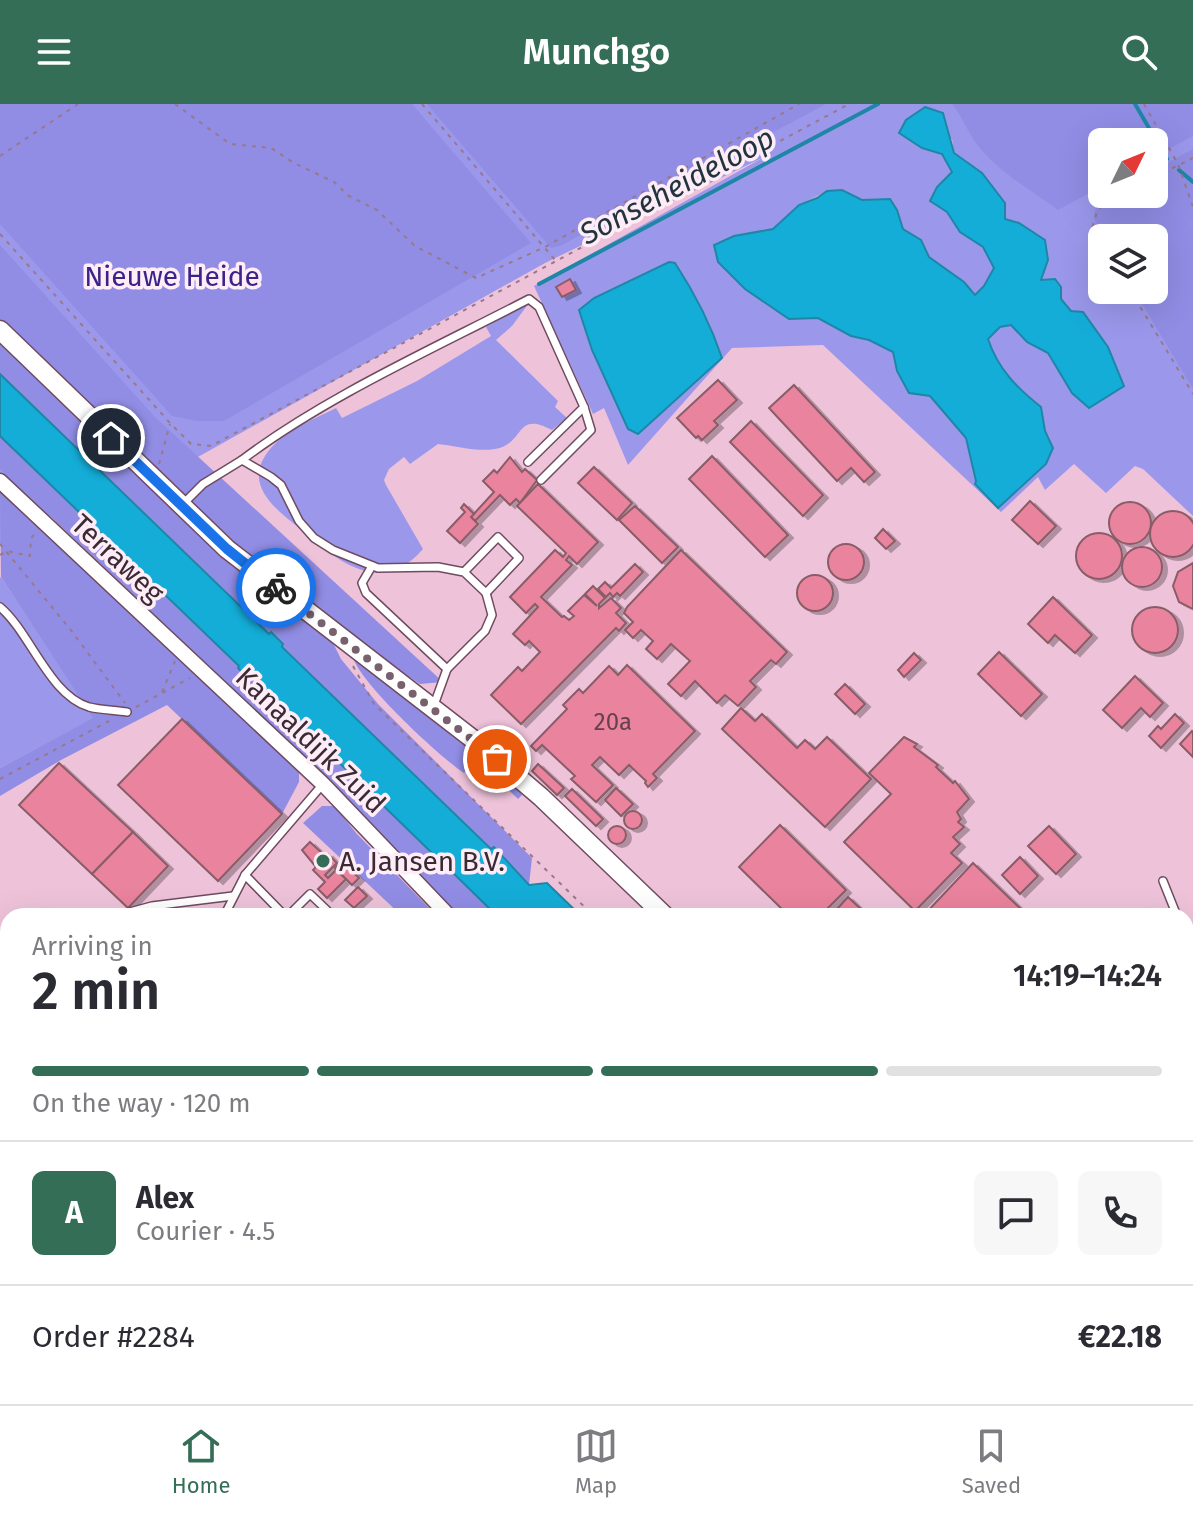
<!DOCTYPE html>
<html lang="en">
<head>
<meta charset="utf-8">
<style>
  body { margin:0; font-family:"Fira Sans",sans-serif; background:#f7f7f7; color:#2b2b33; height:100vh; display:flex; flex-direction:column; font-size:30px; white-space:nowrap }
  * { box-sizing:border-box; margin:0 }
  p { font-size:26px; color:#7c7c81 }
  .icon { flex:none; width:44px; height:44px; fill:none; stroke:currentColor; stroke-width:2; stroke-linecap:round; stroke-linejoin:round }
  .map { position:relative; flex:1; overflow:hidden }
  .panel { position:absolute; left:0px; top:804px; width:1194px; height:496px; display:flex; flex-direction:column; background:#fff; border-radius:24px 24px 0 0; box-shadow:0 8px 32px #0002 }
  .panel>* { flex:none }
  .needle { width:52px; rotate:47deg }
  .controls { position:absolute; left:1088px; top:24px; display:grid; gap:16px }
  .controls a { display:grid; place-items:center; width:80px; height:80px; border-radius:12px; background:#fff; box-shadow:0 8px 32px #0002; font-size:40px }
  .pin { position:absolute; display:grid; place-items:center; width:68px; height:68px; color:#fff; margin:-34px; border:4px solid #fff; border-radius:50%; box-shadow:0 2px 8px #0007 }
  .courier { position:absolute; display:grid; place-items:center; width:80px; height:80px; margin:-40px; border:6px solid #1a73e8; border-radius:50%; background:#fff; color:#222; box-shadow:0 2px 10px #0007 }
  .head em { font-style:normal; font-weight:600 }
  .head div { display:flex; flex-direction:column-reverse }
  .head { display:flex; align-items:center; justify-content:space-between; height:136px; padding:0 32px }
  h1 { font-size:52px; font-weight:600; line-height:60px }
  .bar { display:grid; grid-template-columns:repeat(4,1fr); gap:12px 8px; align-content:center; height:96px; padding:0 32px }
  .bar i { height:10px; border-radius:6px; background:#e1e1e2 }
  .bar .on { background:#356e57 }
  .bar p { grid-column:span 4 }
  .line { display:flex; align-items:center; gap:20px; padding:0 32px; border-top:2px solid #e1e1e2 }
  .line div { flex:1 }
  .round { display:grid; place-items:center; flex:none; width:84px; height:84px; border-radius:12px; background:#f7f7f7 }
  header { display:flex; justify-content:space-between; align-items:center; height:104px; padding:0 32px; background:#356e57; color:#fff; font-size:36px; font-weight:600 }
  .tabs { display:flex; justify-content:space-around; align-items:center; height:112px; border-top:2px solid #e1e1e2; background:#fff; font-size:22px; color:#7c7c81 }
  .tabs a { display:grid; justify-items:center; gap:4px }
  .tabs .on { color:#356e57 }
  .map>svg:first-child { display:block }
  .green { fill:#9b98ec; fill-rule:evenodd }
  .forest { fill:#918de5 }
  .water { fill:#14add8; stroke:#1f86a6; stroke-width:2 }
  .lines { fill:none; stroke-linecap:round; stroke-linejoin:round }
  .stream { stroke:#1f86a6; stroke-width:4 }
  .building { fill:#ea839d; stroke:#885d67; stroke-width:2; filter:url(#shadow) }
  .service-casing { stroke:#6f4b5f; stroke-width:10 }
  .minor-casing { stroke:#6f4b5f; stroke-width:17 }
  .tertiary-casing { stroke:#6f4b5f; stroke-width:21 }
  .path { stroke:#977989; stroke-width:2; stroke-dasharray:4 6; stroke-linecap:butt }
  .service { stroke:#fff; stroke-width:7 }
  .minor { stroke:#fff; stroke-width:14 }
  .tertiary { stroke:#fff; stroke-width:18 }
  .done { stroke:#79606d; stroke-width:8; stroke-dasharray:0 14.4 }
  .route { stroke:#1a73e8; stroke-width:10 }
  .poi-dot { fill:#356e57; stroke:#feecf6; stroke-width:3 }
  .labels { text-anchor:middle; stroke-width:7; stroke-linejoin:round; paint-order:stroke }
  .number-label { font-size:24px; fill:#66404e }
  .park-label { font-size:28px; fill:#39248a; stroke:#feecf6 }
  .street-label { font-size:28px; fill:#3a2a33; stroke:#feecf6 }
  .poi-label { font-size:28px; fill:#3a2a33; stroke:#feecf6; text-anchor:start }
  .water-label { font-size:30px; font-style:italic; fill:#1f343d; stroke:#feecf6 }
</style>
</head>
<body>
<header><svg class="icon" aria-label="menu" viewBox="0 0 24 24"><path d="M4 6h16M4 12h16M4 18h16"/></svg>Munchgo<svg class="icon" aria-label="search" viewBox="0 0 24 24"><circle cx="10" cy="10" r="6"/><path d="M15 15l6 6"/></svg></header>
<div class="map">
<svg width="1193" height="1300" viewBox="0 0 1193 1300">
  <defs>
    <filter id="shadow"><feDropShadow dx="5" dy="3" stdDeviation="0" flood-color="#0004"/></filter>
  </defs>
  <rect width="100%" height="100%" fill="#eec3da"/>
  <g class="green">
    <path d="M0 0H1193V412L1143 365 1135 362 1106 389 1074 360 1045 386 1038 373 1001 408 823 241 732 244 628 361 604 304 593 310 534 182 764 53 545 159 155 377 56 407 0 441ZM952 35 954 49 982 69 1004 115 1019 119 1048 156 1040 176 1061 183V195L1071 208H1083L1108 243 1124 282 1088 304 1072 288 1048 249 1027 238 1011 221 1000 223 988 235C998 265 1016 284 1041 303L1045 327 1053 344 998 404 977 377 966 334 930 292 897 267 893 248 869 236 851 232 817 214 789 215 718 158 714 141 734 132 773 125 799 101 827 87 842 86 862 96 890 95 897 106 903 125 921 136 929 153 964 178 975 192 984 182 995 164 983 143 960 128 947 108 937 83 952 69 942 50 922 44ZM1102 38H1154V90H1102ZM1102 134H1154V186H1102ZM685 174 713 228 628 325 579 209Z"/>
    <path d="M529 199 512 222 496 236 558 297 555 303 567 314 552 326C514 306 526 340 495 345 477 348 456 342 438 340L410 360 404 353 389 365 384 376 386 381 423 445C383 491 342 461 307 430 285 412 243 386 265 352 281 327 311 317 336 304L342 314 417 277 491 232 486 223Z"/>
    <polygon points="1,473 94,614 0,664 0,474"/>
  </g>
  <g class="forest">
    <polygon points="0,0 412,0 531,139 224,317 196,317 172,312 0,120"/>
    <polygon points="427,0 826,0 560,142 551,144"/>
    <path d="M952 0H1193V32L1154 53V38H1102V82L1058 106C1032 87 999 68 979 43 968 30 963 13 952 0Z"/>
    <path d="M1193 45V285L1134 186H1154V134H1103C1091 115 1090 104 1109 90H1154V66Z"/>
    <polygon points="0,141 155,313 443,578 420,580 324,516 264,469 0,218"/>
    <polygon points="0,240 231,461 333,539 341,555 378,600 532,754 529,781 0,270"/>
    <polygon points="0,332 241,564 238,564 249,575 249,571 436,753 432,752 444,764 444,760 497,812 452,812 251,602 0,365"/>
    <polygon points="0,383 299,666 299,678 282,710 167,601 61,656 0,692 0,664 93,614 1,473"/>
    <path d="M353 553 526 687 518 695 477 655 464 669C440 653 359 578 353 553Z"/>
    <polygon points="322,702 335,702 356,729 437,812 402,812 303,719"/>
    <polygon points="1192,947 1193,1080 1186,1086 1186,954"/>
    <polygon points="1193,1092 1193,1240 1186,1235 1186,1098"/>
    <polygon points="775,1292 931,1292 940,1300 764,1300"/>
  </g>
  <g class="water">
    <path d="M925 3 943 9 954 49 982 69 1005 99V115L1019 119 1045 136 1048 156 1041 176 1055 175 1061 183V195L1071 207 1083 208 1108 243 1124 282 1089 304 1072 289 1048 249 1027 238 1011 221 1000 223 988 235C998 265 1017 284 1041 303L1045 327 1053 344 1046 360 998 404 975 380 976 377 966 334 930 292 909 289 897 267 893 248 869 236 851 232 818 214 789 215 745 185 718 158 714 141 734 132 773 125 799 101 817 94 827 87 842 86 862 96 890 95 897 106 903 125 921 136 929 153 964 178 975 191 984 182 994 164 983 143 960 128 947 108 930 97 937 83 952 68 942 50 922 44 899 29 906 16Z"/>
    <path d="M669 158 675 159C694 188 711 221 722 254L638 330 628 325 592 246 579 206 594 194Z"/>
    <polygon points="0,270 269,530 271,528 283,540 282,543 491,745 494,743 529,781 547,779 581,812 497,812 447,763 444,764 432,752 433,750 252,574 249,575 238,564 239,562 0,332"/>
  </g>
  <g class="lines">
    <g class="stream">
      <polyline points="1135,0 1167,55"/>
      <polyline points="1179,66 1193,78"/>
      <polyline points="539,180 878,0"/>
    </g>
  </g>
  <g class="building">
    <polygon points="570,175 576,186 562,193 556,183"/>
    <polygon points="718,276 737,296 714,317 718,321 702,336 698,332 696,334 677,314"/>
    <polygon points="794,281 875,368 864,378 851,364 837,377 769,304"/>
    <polygon points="751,317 823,391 803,412 730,338"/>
    <polygon points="712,352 788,431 765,453 689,375"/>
    <polygon points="510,353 522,368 525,365 537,376 520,399 516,395 510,401 500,391 475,417 471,413 494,388 483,377 494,366 497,369"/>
    <polygon points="594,363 632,399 617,416 578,379"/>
    <polygon points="538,380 598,438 577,460 569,452 566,456 572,461 541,493 562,513 564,512 569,516 574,512 568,507 584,491 597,502 585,490 593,482 605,494 599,500 599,504 611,494 621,504 616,509 626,519 619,527 616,524 521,620 491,591 518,563 522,567 540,548 529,537 525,541 513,530 538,503 535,500 526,509 510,493 555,446 563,453 566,449 517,402"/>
    <polygon points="1030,397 1056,422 1038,440 1012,416"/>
    <circle cx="1130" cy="419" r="21"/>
    <polygon points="464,400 474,410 471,413 478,420 460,439 447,427 465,408 461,404"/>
    <polygon points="635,402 678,443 662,459 619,416"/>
    <circle cx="1173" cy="430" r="23"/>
    <polygon points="883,425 895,437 886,445 875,434"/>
    <circle cx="1099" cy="452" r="23"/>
    <circle cx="846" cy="458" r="18"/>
    <circle cx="1142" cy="463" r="20"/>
    <polygon points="681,446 787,548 776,560 771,556 750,577 756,583 738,602 725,591 717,599 695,577 681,592 668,580 690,557 671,540 657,555 646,545 653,537 641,526 633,534 625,526 633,518 624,509 627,503"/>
    <polygon points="1193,459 1193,505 1179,498 1173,482 1178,468"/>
    <polygon points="635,460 643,468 620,492 617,489 613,493 610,489 606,493 598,485 605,478 611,484"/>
    <circle cx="815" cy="489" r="18"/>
    <polygon points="1053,493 1092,531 1075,549 1055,531 1048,539 1028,520"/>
    <circle cx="1155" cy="526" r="23"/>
    <polygon points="999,548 1042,590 1021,612 978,570"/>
    <polygon points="914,549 921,556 904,573 898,566"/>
    <polygon points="627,561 695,627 653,670 657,674 648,683 645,679 646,677 629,661 619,671 600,653 592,661 613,681 596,698 571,675 575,672 542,641 536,647 531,642 567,605 563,601 579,585 583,589 609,562 618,571"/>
    <polygon points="1135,572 1163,599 1150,613 1141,604 1122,624 1103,606"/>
    <polygon points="845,580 865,600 855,610 835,590"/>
    <polygon points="741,604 755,617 762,610 797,644 805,636 815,645 827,633 871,675 825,723 722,625"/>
    <polygon points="1175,610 1184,619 1161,644 1149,632 1158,622 1161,625"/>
    <polygon points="182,615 282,710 218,777 118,681"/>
    <polygon points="1192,627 1193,628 1193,653 1180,640"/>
    <polygon points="904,633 917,640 914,643 938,661 936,663 953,679 955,677 969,695 957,708 961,715 958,718 964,723 953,733 960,740 951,749 962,759 915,807 844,738 891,690 869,669"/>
    <polygon points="59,659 133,728 92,770 19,701"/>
    <polygon points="538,660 564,684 557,691 532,667"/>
    <polygon points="616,684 633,700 621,712 605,696"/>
    <polygon points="572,685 603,715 596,722 565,692"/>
    <circle cx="633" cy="716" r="9"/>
    <polygon points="780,721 846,786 820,812 789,812 739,763"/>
    <polygon points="1049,722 1076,750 1056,770 1028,742"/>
    <circle cx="617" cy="731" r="9"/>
    <polygon points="133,728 168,762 128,804 92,770"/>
    <polygon points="310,738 325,752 328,750 337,759 325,771 328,774 336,766 346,775 327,794 318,785 325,778 313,766 316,763 302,746"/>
    <polygon points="1020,753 1038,772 1020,790 1002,771"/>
    <polygon points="342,757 359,774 352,781 335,764"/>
    <polygon points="973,759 1028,812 923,812"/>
    <polygon points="358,783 367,792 354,804 345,796"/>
    <polygon points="848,793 865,809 862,812 842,812 836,806"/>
  </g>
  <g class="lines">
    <defs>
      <g id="service">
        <path d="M242 356C325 293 435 244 529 195L539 203 584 303 591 326 541 376"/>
        <polyline points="528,358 584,303"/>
        <polyline points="183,400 203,380 242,356 271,373 281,381 299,417 314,434 333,446 378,464 438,463 464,468 486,489 519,454 498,433 464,468"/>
        <polyline points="372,462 362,479 366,489 447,565 485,527 492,511 486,489"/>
        <path d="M0 503C30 528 49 591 89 603 100 606 115 606 127 608"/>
        <polyline points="434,601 447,565"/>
        <polyline points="245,771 285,812"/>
        <polyline points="1163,777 1177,812"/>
        <polyline points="115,812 152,802 233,792"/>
        <polyline points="224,812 245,771 323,680"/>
        <polyline points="288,812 310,790 333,812"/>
        <polyline points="1186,839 1193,859"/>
      </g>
      <polyline id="minor" points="0,377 323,680 449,812"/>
      <g id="tertiary">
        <polyline points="0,226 227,445 474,636 541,693 665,812"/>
        <polyline points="1186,1098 1193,1092"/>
      </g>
    </defs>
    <use href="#service" class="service-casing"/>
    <use href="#minor" class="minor-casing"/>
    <use href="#tertiary" class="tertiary-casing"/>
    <g class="path">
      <polyline points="175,0 230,40 271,44 294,59 334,78 349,92 377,106 415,142 476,174 545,143 799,0"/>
      <polyline points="422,0 555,156"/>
      <polyline points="1144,0 1178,60 1193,103"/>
      <polyline points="0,52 78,0"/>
      <polyline points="1154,73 1193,54"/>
      <polyline points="0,130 170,319 191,340 211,342 849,0"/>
      <polyline points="1102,140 1092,124 1098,105 1124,90"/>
      <polyline points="1130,186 1193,290"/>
      <polyline points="159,360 170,320"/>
      <polyline points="0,440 70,525 125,599"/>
      <polyline points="0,451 7,447 30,452 31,434 35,430"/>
      <polyline points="353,562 374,600 594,812"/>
      <polyline points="162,588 175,557"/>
      <polyline points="136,603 190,574"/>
      <polyline points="0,675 109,617"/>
      <polyline points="1186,1244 1193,1250"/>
      <polyline points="941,1292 950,1300"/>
      <polyline points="1101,1292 1109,1300"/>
      <polyline points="1135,1292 1143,1300"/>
    </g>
    <use href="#service" class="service"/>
    <use href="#minor" class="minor"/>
    <use href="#tertiary" class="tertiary"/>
  </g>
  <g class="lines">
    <polyline class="done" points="276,484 497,655"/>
    <polyline class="route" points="111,334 227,445 276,484"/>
  </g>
  <circle class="poi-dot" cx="323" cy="757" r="8"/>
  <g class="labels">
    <g class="number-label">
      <text x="613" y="626">20a</text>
    </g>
    <g class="park-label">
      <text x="172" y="182">Nieuwe Heide</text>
    </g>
    <g class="street-label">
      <text transform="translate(118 454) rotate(43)" y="10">Terraweg</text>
      <text transform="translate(311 636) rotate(44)" y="10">Kanaaldijk Zuid</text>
    </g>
    <g class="poi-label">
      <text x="339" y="767">A. Jansen B.V.</text>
    </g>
    <g class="water-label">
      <text transform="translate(677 82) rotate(-28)" y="10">Sonseheideloop</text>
    </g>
  </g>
</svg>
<div class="controls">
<a><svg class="needle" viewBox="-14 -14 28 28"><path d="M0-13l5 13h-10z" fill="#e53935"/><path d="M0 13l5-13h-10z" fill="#7c7c81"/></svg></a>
<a><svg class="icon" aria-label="layers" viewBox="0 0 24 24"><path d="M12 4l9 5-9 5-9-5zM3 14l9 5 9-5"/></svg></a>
</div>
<div class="pin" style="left:497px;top:655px;background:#ea580c"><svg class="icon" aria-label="bag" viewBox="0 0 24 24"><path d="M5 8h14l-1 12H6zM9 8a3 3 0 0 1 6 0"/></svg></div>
<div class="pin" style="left:111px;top:334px;background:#1f2937"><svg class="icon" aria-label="home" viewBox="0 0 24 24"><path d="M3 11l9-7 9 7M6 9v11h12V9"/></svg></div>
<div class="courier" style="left:276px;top:484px"><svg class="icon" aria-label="bike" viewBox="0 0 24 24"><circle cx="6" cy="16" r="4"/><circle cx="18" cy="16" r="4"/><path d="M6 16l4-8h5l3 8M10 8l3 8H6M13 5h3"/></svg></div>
<section class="panel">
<div class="head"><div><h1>2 min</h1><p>Arriving in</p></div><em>14:19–14:24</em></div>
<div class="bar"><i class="on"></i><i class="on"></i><i class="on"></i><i></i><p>On the way · 120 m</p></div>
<div class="line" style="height:144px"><b class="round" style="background:#356e57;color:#fff">A</b><div><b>Alex</b><p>Courier · 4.5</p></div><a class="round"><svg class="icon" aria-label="chat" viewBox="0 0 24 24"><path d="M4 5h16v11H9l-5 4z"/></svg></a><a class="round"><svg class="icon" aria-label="phone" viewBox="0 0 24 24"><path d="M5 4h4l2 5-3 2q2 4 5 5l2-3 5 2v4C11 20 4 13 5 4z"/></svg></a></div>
<div class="line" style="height:104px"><div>Order #2284</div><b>€22.18</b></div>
</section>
</div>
<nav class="tabs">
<a class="on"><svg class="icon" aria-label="home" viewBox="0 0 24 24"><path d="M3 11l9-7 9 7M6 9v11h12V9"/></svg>Home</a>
<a><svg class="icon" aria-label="map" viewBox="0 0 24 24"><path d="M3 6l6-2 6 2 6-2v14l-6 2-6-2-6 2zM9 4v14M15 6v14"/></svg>Map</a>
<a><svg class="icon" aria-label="saved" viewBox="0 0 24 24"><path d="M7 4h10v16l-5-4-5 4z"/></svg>Saved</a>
</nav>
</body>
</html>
